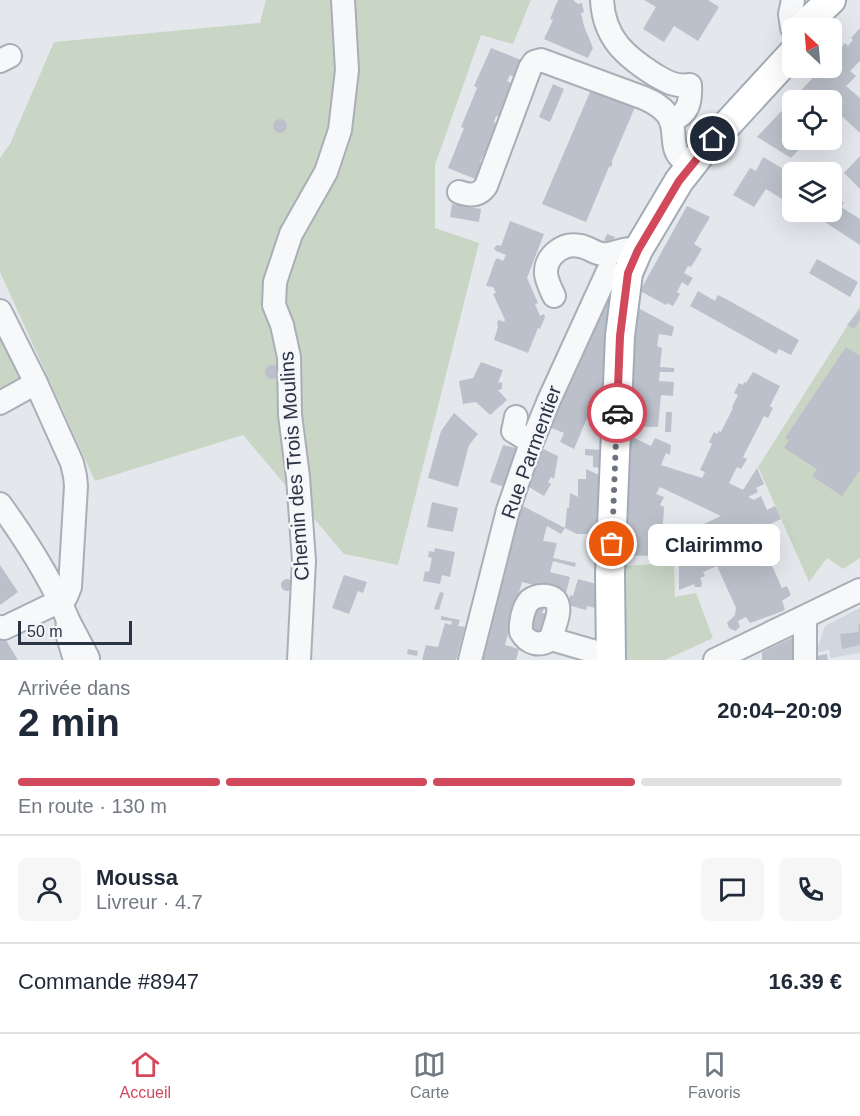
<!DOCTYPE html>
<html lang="fr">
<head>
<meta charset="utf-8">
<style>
  body { margin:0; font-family:Helvetica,sans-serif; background:#f6f6f7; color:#1f2937; height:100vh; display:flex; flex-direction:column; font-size:22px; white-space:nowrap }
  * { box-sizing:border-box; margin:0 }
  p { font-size:20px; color:#747a83 }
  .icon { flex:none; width:33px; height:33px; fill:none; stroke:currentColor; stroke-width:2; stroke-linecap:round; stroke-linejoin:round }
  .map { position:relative; height:660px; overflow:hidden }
  .side { display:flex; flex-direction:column; background:#fff; flex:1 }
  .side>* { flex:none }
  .needle { width:39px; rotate:334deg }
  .controls { position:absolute; left:782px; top:18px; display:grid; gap:12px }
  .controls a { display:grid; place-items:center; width:60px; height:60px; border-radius:9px; background:#fff; box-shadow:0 6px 24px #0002; font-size:30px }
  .scale { position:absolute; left:18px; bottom:15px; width:114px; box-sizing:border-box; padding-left:6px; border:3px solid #2b3445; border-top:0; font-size:16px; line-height:21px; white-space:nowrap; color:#2b3445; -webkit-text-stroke:4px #f4f6f9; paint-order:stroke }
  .pin { position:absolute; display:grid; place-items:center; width:51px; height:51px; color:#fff; margin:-26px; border:3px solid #fff; border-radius:50%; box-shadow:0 2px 6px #0007 }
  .courier { position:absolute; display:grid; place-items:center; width:60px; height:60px; margin:-30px; border:4px solid #d1495b; border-radius:50%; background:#fff; color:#222; box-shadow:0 2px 8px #0007 }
  .bubble { position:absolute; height:42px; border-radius:9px; background:#fff; box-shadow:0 6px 24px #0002; font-size:20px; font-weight:700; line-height:42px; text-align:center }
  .head em { font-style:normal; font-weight:700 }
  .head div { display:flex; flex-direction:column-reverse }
  .head { display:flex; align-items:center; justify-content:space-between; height:102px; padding:0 18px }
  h1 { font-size:39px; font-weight:700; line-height:45px }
  .bar { display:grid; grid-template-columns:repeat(4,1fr); gap:9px 6px; align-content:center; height:72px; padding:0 18px }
  .bar i { height:8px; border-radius:4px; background:#e0e1e3 }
  .bar .on { background:#d1495b }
  .bar p { grid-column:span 4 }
  .line { display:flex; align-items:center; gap:15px; padding:0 18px; border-top:2px solid #e0e1e3 }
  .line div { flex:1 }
  .round { display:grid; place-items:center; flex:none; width:63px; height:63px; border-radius:9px; background:#f6f6f7 }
  .tab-bar { display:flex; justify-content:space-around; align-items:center; height:84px; border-top:2px solid #e0e1e3; background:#fff; font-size:16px; color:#747a83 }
  .tab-bar a { display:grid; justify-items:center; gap:3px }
  .tab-bar .on { color:#d1495b }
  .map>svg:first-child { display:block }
  .built { fill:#d2d6de }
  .green { fill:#c9d6c5 }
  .building { fill:#bbc0ca; fill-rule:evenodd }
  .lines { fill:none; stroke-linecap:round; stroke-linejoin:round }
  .minor-casing { stroke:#a9aeb7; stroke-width:26 }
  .major-casing { stroke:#a3abb8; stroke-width:32 }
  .minor { stroke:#f7f8fa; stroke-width:22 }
  .major { stroke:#fff; stroke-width:28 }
  .done { stroke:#6c737f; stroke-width:6; stroke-dasharray:0 10.8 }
  .route { stroke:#d1495b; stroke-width:8 }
  .labels { text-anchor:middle; stroke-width:5; stroke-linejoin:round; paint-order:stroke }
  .street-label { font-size:20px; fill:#2b3445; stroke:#f4f6f9 }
</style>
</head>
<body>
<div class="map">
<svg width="860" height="660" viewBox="0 0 860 660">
  <rect width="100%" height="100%" fill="#e4e7ec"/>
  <polygon class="built" points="860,608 860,653 830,658 829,650 816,653 825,626"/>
  <g class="green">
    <polygon points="266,0 531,0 513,44 481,35 435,165 435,228 479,243 398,565 344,554 243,435 95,481 0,272 0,158 10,144 54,42 260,23"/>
    <polygon points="860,306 860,558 843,569 827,558 809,582 758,467"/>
    <polygon points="0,325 29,380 0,395"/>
    <polygon points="674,563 675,597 696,593 713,638 665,660 617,660 623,566"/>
  </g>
  <g class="building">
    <polygon points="558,0 573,0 578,4 582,3 584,12 581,13 584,26 593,48 588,58 544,39 553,20 550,19"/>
    <polygon points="644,0 708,0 719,7 698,41 674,26 664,42 643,29 656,7"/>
    <polygon points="860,28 860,61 850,71 856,76 846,86 860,98 860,133 831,106 831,100 792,100 792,140 808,140 791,158 757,137 822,68 831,68 831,58 833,56 831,54 837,47 840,49 845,43 848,46 853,40 851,38"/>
    <polygon points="491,48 521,60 514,77 510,75 507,81 511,83 505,99 508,101 501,117 496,116 494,122 498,124 487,158 483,156 480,162 485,164 478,180 448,168 464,128 461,127 477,88 474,86"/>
    <polygon points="553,84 564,89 550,122 539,117"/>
    <polygon points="593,85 594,90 635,107 612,161 612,166 609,167 586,222 542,204"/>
    <circle cx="280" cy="126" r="7"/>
    <polygon points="860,156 860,189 844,173"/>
    <polygon points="763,157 792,174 792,205 766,189 754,207 733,195 750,168 756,171"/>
    <polygon points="832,195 844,203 841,207 860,219 860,245 814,215 812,217 802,212 831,212"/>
    <polygon points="452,204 481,209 479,222 450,217"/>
    <polygon points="687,206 710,217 694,244 702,249 691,267 688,266 684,273 693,278 688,286 682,282 677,292 680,294 673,306 667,303 666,305 640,291"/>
    <polygon points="510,221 544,234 527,278 538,303 535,304 540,316 544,314 545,317 540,329 538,328 528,353 494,340 498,327 497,322 499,320 504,322 505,320 493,294 496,293 493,287 486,286 495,261 497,258 503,261 506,255 496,251 494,248 497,245 501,246"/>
    <polygon points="607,234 615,237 612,244 604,241"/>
    <polygon points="817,259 858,282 850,297 809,273"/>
    <polygon points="698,291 715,301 718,295 726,299 799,340 791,355 779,349 776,354 690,306"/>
    <polygon points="606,297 611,302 606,330 604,397 592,396 588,416 574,449 560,442 564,433 544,425"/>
    <polygon points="636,307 674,327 672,336 659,334 657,346 662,348 660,367 674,368 674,372 660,372 659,381 674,382 673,396 661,395 658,427 628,426 630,341"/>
    <polygon points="860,310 860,320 854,329 847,325"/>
    <polygon points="846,347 860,356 860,470 842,496 812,476 817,469 784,448 789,440 785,438"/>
    <polygon points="481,362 503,370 498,383 502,382 502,389 498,390 507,400 490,415 476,402 463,404 459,381 473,378"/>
    <circle cx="272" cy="372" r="7"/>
    <path d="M753 372 780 386 770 406 773 408 768 418 764 416 743 457 747 459 741 469 737 467 729 483 743 490 757 468 764 484 756 488 758 492 748 497 754 500 761 496 767 510 775 506 781 519 768 525 771 530 762 534 760 529 756 530 782 588 787 586 791 595 782 601 785 609 783 611 750 623 746 617 738 621 740 627 735 631 729 628 727 623 735 615 736 608 717 566 703 572 705 576 700 578 702 583 701 587H695L694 584 679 590V557L624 555 628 435 651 446 655 438 671 445 670 455 666 453 661 465 702 478 705 472 700 470 712 444 709 442 714 432 717 434 719 431 721 432 733 408 732 407 738 395 734 393 739 383 743 385 744 382 746 383ZM660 487 721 516 680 535V527L663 524 664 507 660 505 664 497 656 494Z"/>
    <polygon points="666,412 672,412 671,432 665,432"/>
    <polygon points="454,413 478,434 469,445 458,487 428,478 441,431"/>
    <polygon points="503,445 520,449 507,488 490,482"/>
    <polygon points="537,446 558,456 554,479 551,477 548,482 551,484 544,496 524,484"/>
    <polygon points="585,449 603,450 603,468 593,467 593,456 585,455"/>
    <polygon points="586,469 603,477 601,534 577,534 565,528 567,508 569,508 570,493 578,497 578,479 586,479"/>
    <polygon points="432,502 458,508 453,532 427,527"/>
    <polygon points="517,503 565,528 561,534 547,526 543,541 557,543 553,558 576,563 575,567 553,561 550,572 570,577 566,593 522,582 505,645 519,649 516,660 478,660"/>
    <polygon points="435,548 455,552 450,577 442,575 440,584 423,581 425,571 429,572 432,558 428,557 429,551 434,552"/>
    <polygon points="0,565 18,592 0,605"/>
    <polygon points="344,575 367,582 363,593 358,591 349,614 332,608"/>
    <polygon points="578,579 600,585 600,609 587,606 586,610 568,605 570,595 573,596"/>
    <circle cx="287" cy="585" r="6"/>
    <polygon points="440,592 444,593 439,610 434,609"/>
    <polygon points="541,605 544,609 542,613 551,615 545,637 526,635 535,606"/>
    <polygon points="441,616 460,620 458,626 465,627 456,660 422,660 426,645 438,647 445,623 451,625 452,621 441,620"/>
    <polygon points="860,624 860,645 842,649 840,634 859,632 858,625"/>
    <polygon points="4,637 18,660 0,660 0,640"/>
    <polygon points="794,637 793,660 762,660 762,652"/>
    <polygon points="408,649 418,651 417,656 407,654"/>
    <polygon points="827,654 828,660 816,660 816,656"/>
  </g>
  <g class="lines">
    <defs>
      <g id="minor">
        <path d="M602 0C604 38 625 56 655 75 667 82 675 87 690 85 691 103 688 114 671 121"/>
        <polyline points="792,28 790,14 793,0"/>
        <polyline points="0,61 10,56"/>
        <path d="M459 192C470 196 479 196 486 186L530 68 534 62 541 60 644 98C653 102 661 106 667 114 678 127 669 148 681 158"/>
        <path d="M554 296C551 289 547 282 546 274 545 256 563 242 580 246 588 247 594 253 602 254 614 256 623 246 638 250"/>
        <polyline points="0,311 36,383 72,463 75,476 76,486 70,587 66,597 60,601 4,628 0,627"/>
        <polyline points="0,403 36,383"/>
        <polyline points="516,417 513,431 531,442"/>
        <path d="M0 504C26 540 51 578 68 620"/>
        <path d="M551 639C540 647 528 644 521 632 520 623 523 607 530 600 538 594 556 593 558 606 560 615 553 629 551 639L596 652 611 653"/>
        <polyline points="75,660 67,633 68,620 88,658"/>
        <polyline points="299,660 304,561 298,477 290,415 289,357 282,325 274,305 275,282 291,234 326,172 340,130 347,70 343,0"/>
        <polyline points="470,660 508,510 529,449 549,400 608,271"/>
        <polyline points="715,660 860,590"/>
        <polyline points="805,660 805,618"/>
      </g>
      <g id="major">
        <polyline points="801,28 831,0"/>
        <polyline points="611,660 610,574 620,336 628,273 638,250 679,181 701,153 792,54"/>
      </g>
    </defs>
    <use href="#minor" class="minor-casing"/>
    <use href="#major" class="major-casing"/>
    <use href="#minor" class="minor"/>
    <use href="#major" class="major"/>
  </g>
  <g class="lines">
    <polyline class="done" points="612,544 617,413"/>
    <polyline class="route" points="617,413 620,336 628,273 638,250 679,181 713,139"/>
  </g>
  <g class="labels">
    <g class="street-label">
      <text transform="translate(531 452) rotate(-70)" y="7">Rue Parmentier</text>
      <text transform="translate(294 466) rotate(-94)" y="7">Chemin des Trois Moulins</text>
    </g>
  </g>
</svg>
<div class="controls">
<a><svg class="needle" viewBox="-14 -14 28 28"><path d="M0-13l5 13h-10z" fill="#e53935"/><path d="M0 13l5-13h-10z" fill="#747a83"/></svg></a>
<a><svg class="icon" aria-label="locate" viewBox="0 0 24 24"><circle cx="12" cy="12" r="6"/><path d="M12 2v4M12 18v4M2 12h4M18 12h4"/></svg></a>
<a><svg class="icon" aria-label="layers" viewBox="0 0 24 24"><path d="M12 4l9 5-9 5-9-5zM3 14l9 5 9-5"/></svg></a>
</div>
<div class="scale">50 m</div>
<div class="pin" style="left:612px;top:544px;background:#ea580c"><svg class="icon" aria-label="bag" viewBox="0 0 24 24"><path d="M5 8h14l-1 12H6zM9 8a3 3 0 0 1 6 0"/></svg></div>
<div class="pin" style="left:713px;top:139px;background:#1f2937"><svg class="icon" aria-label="home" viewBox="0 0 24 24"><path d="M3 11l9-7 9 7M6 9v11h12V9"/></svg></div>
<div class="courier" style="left:617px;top:413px"><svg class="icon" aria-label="car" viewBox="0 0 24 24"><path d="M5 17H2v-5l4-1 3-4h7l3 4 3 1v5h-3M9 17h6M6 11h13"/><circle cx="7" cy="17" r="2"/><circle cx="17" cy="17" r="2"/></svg></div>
<div class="bubble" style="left:648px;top:524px;width:132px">Clairimmo</div>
</div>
<section class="side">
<div class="head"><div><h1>2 min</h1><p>Arrivée dans</p></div><em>20:04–20:09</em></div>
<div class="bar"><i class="on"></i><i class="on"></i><i class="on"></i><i></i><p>En route · 130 m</p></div>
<div class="line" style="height:108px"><a class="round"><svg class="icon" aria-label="person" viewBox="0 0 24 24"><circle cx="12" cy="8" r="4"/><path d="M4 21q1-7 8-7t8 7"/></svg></a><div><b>Moussa</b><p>Livreur · 4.7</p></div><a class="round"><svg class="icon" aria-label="chat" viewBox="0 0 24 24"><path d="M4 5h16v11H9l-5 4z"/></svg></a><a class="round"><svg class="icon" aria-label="phone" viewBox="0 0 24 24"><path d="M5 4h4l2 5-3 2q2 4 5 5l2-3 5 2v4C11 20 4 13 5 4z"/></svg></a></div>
<div class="line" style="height:78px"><div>Commande #8947</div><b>16.39 €</b></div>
</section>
<nav class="tab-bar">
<a class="on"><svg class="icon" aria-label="home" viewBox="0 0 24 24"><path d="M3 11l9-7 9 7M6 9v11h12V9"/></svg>Accueil</a>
<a><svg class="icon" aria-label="map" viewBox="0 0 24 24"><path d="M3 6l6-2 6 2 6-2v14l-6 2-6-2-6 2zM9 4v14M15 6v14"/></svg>Carte</a>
<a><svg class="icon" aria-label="saved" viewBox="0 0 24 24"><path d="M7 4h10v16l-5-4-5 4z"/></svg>Favoris</a>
</nav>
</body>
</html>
